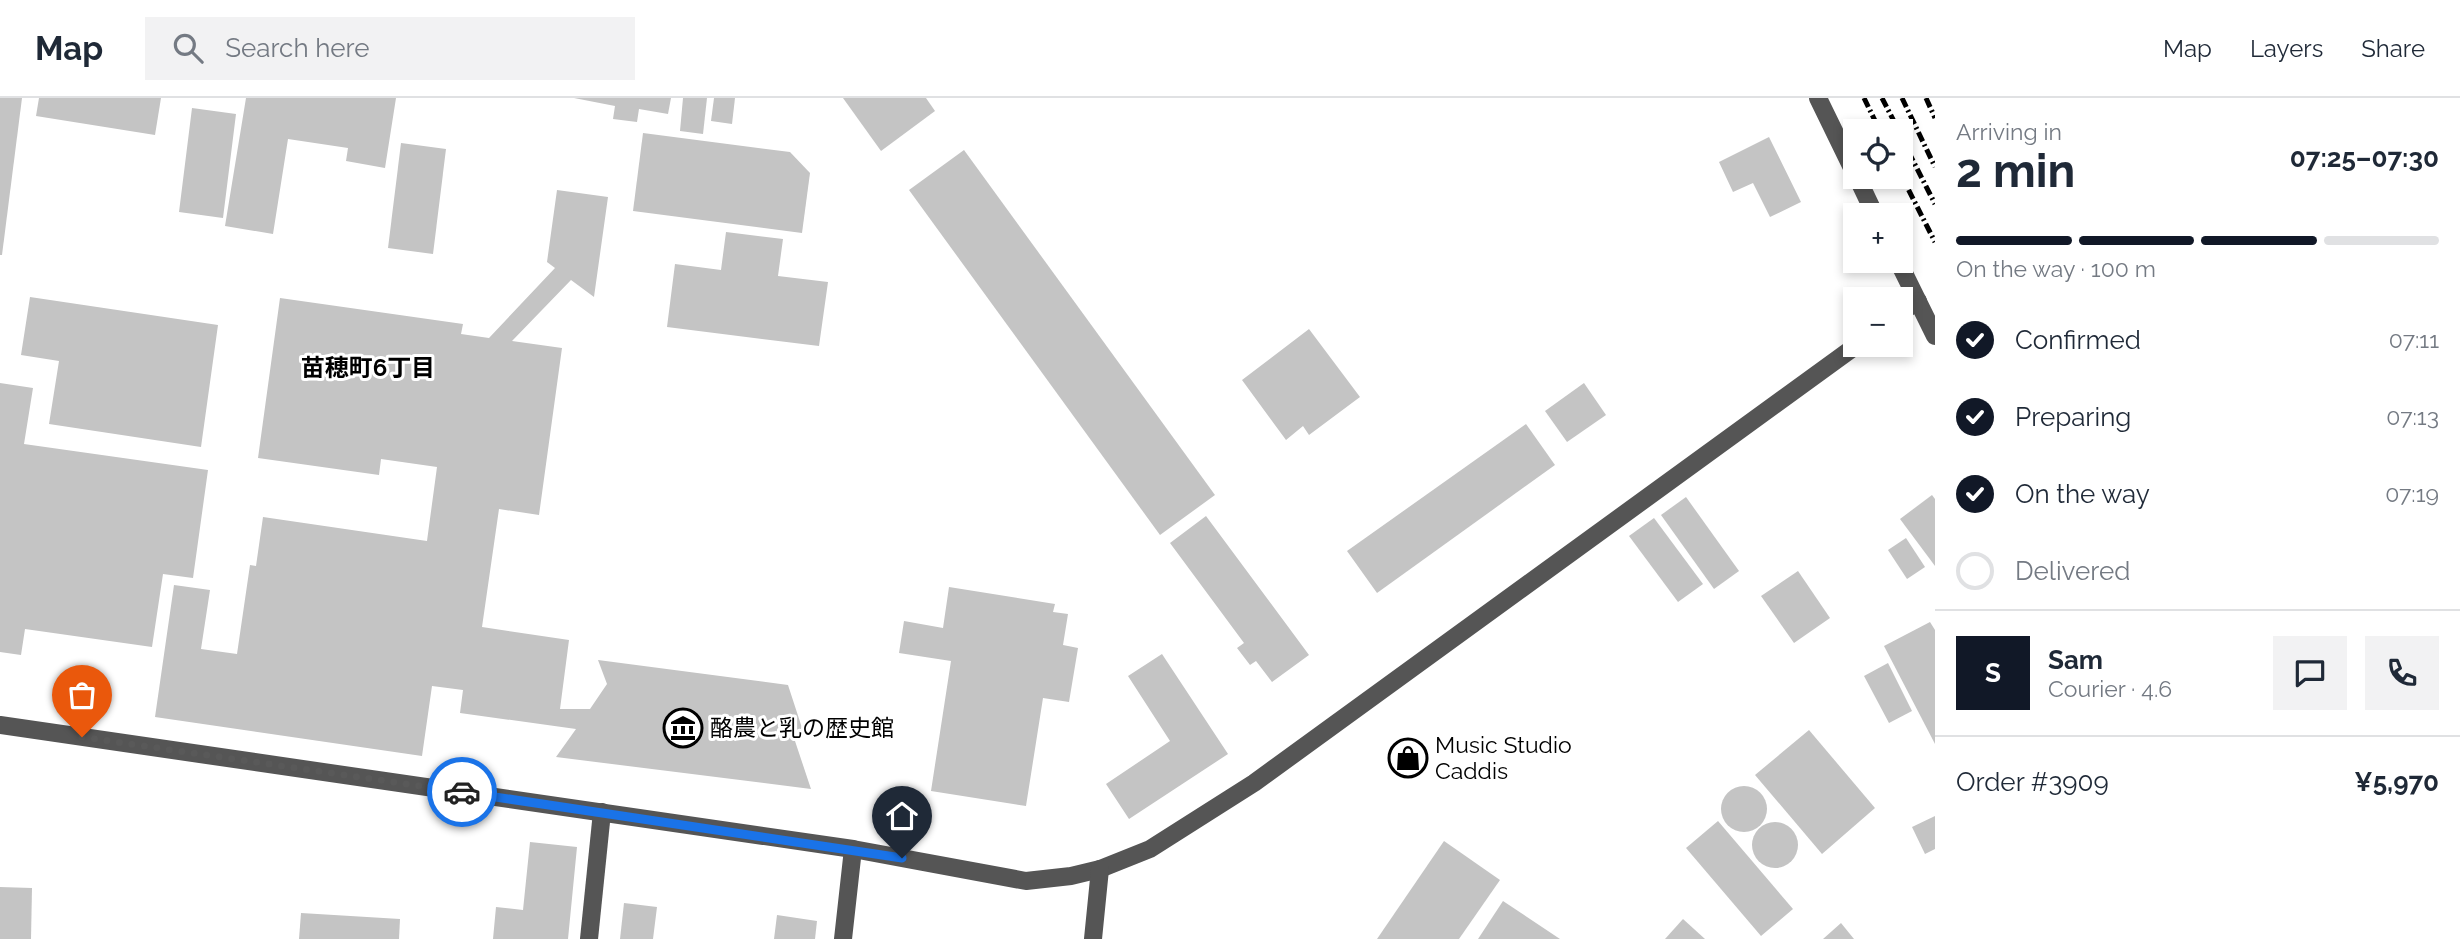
<!DOCTYPE html>
<html lang="en">
<head>
<meta charset="utf-8">
<style>
  body { margin:0; font-family:Raleway,"Noto Sans JP",sans-serif; background:#f2f2f3; color:#1f2937; height:100vh; display:flex; flex-direction:column; font-size:26px; white-space:nowrap }
  * { box-sizing:border-box; margin:0 }
  p { font-size:23px; color:#747a83 }
  .icon { flex:none; width:38px; height:38px; fill:none; stroke:currentColor; stroke-width:2; stroke-linecap:round; stroke-linejoin:round }
  .map { position:relative; flex:1; overflow:hidden }
  .drawer { display:flex; flex-direction:column; background:#fff; width:525px }
  .drawer>* { flex:none }
  .fabs { position:absolute; left:1843px; top:21px; display:grid; gap:14px }
  .fabs a { display:grid; place-items:center; width:70px; height:70px; border-radius:0px; background:#fff; box-shadow:0 4px 10px #0003; font-size:35px }
  .pin { position:absolute; display:grid; place-items:center; width:60px; height:60px; color:#fff; margin:-72px -30px; border-radius:50% 50% 50% 0; rotate:-45deg; box-shadow:0 0 7px #0007 }
  .pin .icon { rotate:45deg }
  .courier { position:absolute; display:grid; place-items:center; width:70px; height:70px; margin:-35px; border:5px solid #1a73e8; border-radius:50%; background:#fff; color:#222; box-shadow:0 2px 9px #0007 }
  .overview em { font-style:normal; font-weight:700 }
  .overview div { display:flex; flex-direction:column-reverse }
  .overview { display:flex; align-items:center; justify-content:space-between; height:119px; padding:0 21px }
  h1 { font-size:46px; font-weight:700; line-height:52px }
  .bar { display:grid; grid-template-columns:repeat(4,1fr); gap:10px 7px; align-content:center; height:84px; padding:0 21px }
  .bar i { height:9px; border-radius:5px; background:#e0e1e3 }
  .bar .on { background:#111827 }
  .bar p { grid-column:span 4 }
  .line { display:flex; align-items:center; gap:18px; padding:0 21px; border-top:2px solid #e0e1e3 }
  .line div { flex:1 }
  .round { display:grid; place-items:center; flex:none; width:74px; height:74px; border-radius:0px; background:#f2f2f3 }
  ol { padding:0 21px; list-style:none }
  li { display:flex; align-items:center; gap:21px; height:77px }
  li p { margin-inline-start:auto }
  li .icon { padding:7px; border-radius:50%; background:#111827; color:#fff; stroke-width:4 }
  li:last-child { color:#747a83 }
  li i { width:38px; height:38px; border:4px solid #e0e1e3; border-radius:50% }
  header { display:flex; align-items:center; gap:42px; box-sizing:border-box; height:98px; padding:0 35px; background:#fff; border-bottom:2px solid #e0e1e3 }
  header strong { font-size:33px }
  nav { display:flex; gap:38px; margin-inline-start:auto; font-size:24px }
  .search { width:490px; height:63px; background:#f2f2f3; display:flex; align-items:center; gap:18px; box-sizing:border-box; padding:0 24px; border-radius:0px; color:#747a83; font-size:26px }
  main { display:flex; flex:1; min-height:0 }
  .map>svg:first-child { display:block }
  .building { fill:#c4c4c4 }
  .lines { fill:none; stroke-linecap:round; stroke-linejoin:round }
  .minor { stroke:#555; stroke-width:18 }
  .rail { stroke:#000; stroke-width:5; stroke-dasharray:10 3.5 2 3.5; stroke-linecap:butt }
  .done { stroke:#595959; stroke-width:7; stroke-dasharray:0 12.6 }
  .route { stroke:#1a73e8; stroke-width:9 }
  .labels { text-anchor:middle; stroke-width:6; stroke-linejoin:round; paint-order:stroke }
  .poi-label { font-size:23px; fill:#000; stroke:#fff; text-anchor:start }
  .neighbourhood-label { font-size:24px; font-weight:bold; fill:#000; stroke:#fff }
</style>
</head>
<body>
<header>
<strong>Map</strong>
<div class="search"><svg class="icon" aria-label="search" viewBox="0 0 24 24"><circle cx="10" cy="10" r="6"/><path d="M15 15l6 6"/></svg>Search here</div>
<nav><a>Map</a><a>Layers</a><a>Share</a></nav>
</header>
<main>
<div class="map">
<svg width="1935" height="841" viewBox="0 0 1935 841">
  <rect width="100%" height="100%" fill="#fff"/>
  <g class="building">
    <polygon points="0,0 22,0 2,157 0,157"/>
    <polygon points="39,0 161,0 155,37 36,18"/>
    <polygon points="246,0 396,0 385,70 346,63 348,50 288,41 273,136 225,128"/>
    <polygon points="574,0 671,0 668,16 639,11 637,24 613,21 615,8"/>
    <polygon points="683,0 707,0 703,36 680,33"/>
    <polygon points="714,0 735,0 732,26 711,23"/>
    <polygon points="843,0 926,0 935,13 881,53"/>
    <polygon points="192,10 236,16 223,120 179,114"/>
    <polygon points="643,35 790,54 810,75 802,135 633,113"/>
    <polygon points="1769,39 1801,104 1770,119 1753,85 1733,94 1719,64"/>
    <polygon points="401,45 446,51 433,156 388,150"/>
    <polygon points="964,52 1215,397 1160,437 909,92"/>
    <polygon points="557,92 608,99 594,199 571,182 512,243 562,250 539,417 499,411 482,529 569,542 560,611 590,611 607,586 598,562 788,587 804,636 795,643 811,691 556,659 576,631 460,615 463,592 432,588 422,658 155,619 174,487 210,492 201,551 237,556 250,467 256,468 263,419 427,443 437,369 381,361 379,377 258,360 280,200 463,226 461,236 489,240 555,170 547,164"/>
    <polygon points="726,134 783,141 778,178 828,184 819,248 667,229 675,166 721,172"/>
    <polygon points="30,199 218,227 201,349 49,326 59,263 21,257"/>
    <polygon points="1309,231 1360,299 1309,337 1303,328 1286,342 1242,282"/>
    <polygon points="0,285 33,290 24,346 208,372 193,480 163,476 152,549 25,531 21,557 0,554"/>
    <polygon points="1584,285 1606,317 1567,344 1545,313"/>
    <polygon points="1526,326 1555,367 1377,495 1347,453"/>
    <polygon points="1932,397 1935,401 1935,468 1900,421"/>
    <polygon points="1686,399 1739,473 1714,491 1661,417"/>
    <polygon points="1206,418 1309,557 1272,584 1256,563 1250,567 1237,550 1244,545 1170,445"/>
    <polygon points="1654,420 1703,486 1678,504 1629,438"/>
    <polygon points="1906,440 1925,469 1907,481 1888,452"/>
    <polygon points="1798,473 1830,520 1794,545 1761,498"/>
    <polygon points="949,489 1055,506 1053,514 1068,516 1063,547 1078,550 1069,604 1043,600 1026,708 931,693 951,563 899,555 904,523 943,530"/>
    <polygon points="1930,524 1935,532 1935,646 1884,548"/>
    <polygon points="1162,556 1228,656 1129,721 1106,686 1170,643 1128,578"/>
    <polygon points="1888,565 1912,613 1889,625 1864,578"/>
    <polygon points="1809,632 1875,710 1822,756 1755,677"/>
    <circle cx="1744" cy="711" r="23"/>
    <polygon points="1935,718 1935,751 1925,756 1912,729"/>
    <polygon points="1718,723 1793,811 1761,838 1686,750"/>
    <circle cx="1775" cy="747" r="23"/>
    <polygon points="1444,743 1500,782 1459,841 1377,841"/>
    <polygon points="530,744 577,749 568,841 493,841 496,809 523,812"/>
    <polygon points="0,789 32,790 31,841 0,841"/>
    <polygon points="1503,803 1560,841 1478,841"/>
    <polygon points="624,805 657,809 653,841 620,841"/>
    <polygon points="301,815 400,821 399,841 299,841"/>
    <polygon points="777,817 817,823 815,841 774,841"/>
    <polygon points="1683,821 1705,841 1665,841"/>
    <polygon points="1841,825 1854,841 1823,841"/>
  </g>
  <g class="lines">
    <g class="minor">
      <polyline points="1818,0 1855,76"/>
      <polyline points="1857,79 1875,117"/>
      <polyline points="1898,163 1935,238"/>
      <polyline points="1900,215 1918,203"/>
      <polyline points="0,627 853,751 1026,783 1071,778 1100,771 1150,751 1254,685 1857,247"/>
      <polyline points="589,841 602,714"/>
      <polyline points="843,841 853,751"/>
      <polyline points="1093,841 1100,771"/>
    </g>
    <g class="rail">
      <polyline points="1864,0 1880,33"/>
      <polyline points="1882,0 1899,33"/>
      <polyline points="1902,0 1935,69"/>
      <polyline points="1926,0 1935,20"/>
      <polyline points="1900,37 1935,106"/>
      <polyline points="1900,75 1935,144"/>
    </g>
  </g>
  <g class="lines">
    <polyline class="done" points="82,639 462,694"/>
    <polyline class="route" points="462,694 902,760"/>
  </g>
  <defs>
    <symbol id="museum-ring" viewBox="-11 -11 22 22"><circle r="9.5" fill="#fff" stroke="#000" stroke-width="1.5"/><path d="M0-6L6-3V-2H-6V-3ZM-5-1h2V3h-2ZM-1-1h2V3h-2ZM3-1h2V3H3ZM-6 4H6V6H-6Z" fill="#000"/></symbol>
    <symbol id="shop-ring" viewBox="-11 -11 22 22"><circle r="9.5" fill="#fff" stroke="#000" stroke-width="1.5"/><path d="M-5-2.5h2.3a2.7 3.5 0 0 1 5.4 0H5L5.5 6h-11ZM-1.5-2.5h3a1.5 2.3 0 0 0-3 0Z" fill="#000"/></symbol>
  </defs>
  <g fill-rule="evenodd">
    <use href="#museum-ring" x="661" y="608" width="44" height="44"/>
    <use href="#shop-ring" x="1386" y="638" width="44" height="44"/>
  </g>
  <g class="labels">
    <g class="poi-label">
      <text x="710" y="638">酪農と乳の歴史館</text>
      <text x="1435" y="655">Music Studio<tspan x="1435" dy="26">Caddis</tspan></text>
    </g>
    <g class="neighbourhood-label">
      <text x="368" y="278">苗穂町6丁目</text>
    </g>
  </g>
</svg>
<div class="fabs">
<a><svg class="icon" aria-label="locate" viewBox="0 0 24 24"><circle cx="12" cy="12" r="6"/><path d="M12 2v4M12 18v4M2 12h4M18 12h4"/></svg></a>
<a>+</a>
<a>−</a>
</div>
<div class="pin" style="left:82px;top:639px;background:#ea580c"><svg class="icon" aria-label="bag" viewBox="0 0 24 24"><path d="M5 8h14l-1 12H6zM9 8a3 3 0 0 1 6 0"/></svg></div>
<div class="pin" style="left:902px;top:760px;background:#1f2937"><svg class="icon" aria-label="home" viewBox="0 0 24 24"><path d="M3 11l9-7 9 7M6 9v11h12V9"/></svg></div>
<div class="courier" style="left:462px;top:694px"><svg class="icon" aria-label="car" viewBox="0 0 24 24"><path d="M5 17H2v-5l4-1 3-4h7l3 4 3 1v5h-3M9 17h6M6 11h13"/><circle cx="7" cy="17" r="2"/><circle cx="17" cy="17" r="2"/></svg></div>
</div>
<section class="drawer">
<div class="overview"><div><h1>2 min</h1><p>Arriving in</p></div><em>07:25–07:30</em></div>
<div class="bar"><i class="on"></i><i class="on"></i><i class="on"></i><i></i><p>On the way · 100 m</p></div>
<ol>
<li><svg class="icon" aria-label="check" viewBox="0 0 24 24"><path d="M5 12l5 5 9-10"/></svg>Confirmed<p>07:11</p></li>
<li><svg class="icon" aria-label="check" viewBox="0 0 24 24"><path d="M5 12l5 5 9-10"/></svg>Preparing<p>07:13</p></li>
<li><svg class="icon" aria-label="check" viewBox="0 0 24 24"><path d="M5 12l5 5 9-10"/></svg>On the way<p>07:19</p></li>
<li><i></i>Delivered</li>
</ol>
<div class="line" style="height:126px"><b class="round" style="background:#111827;color:#fff">S</b><div><b>Sam</b><p>Courier · 4.6</p></div><a class="round"><svg class="icon" aria-label="chat" viewBox="0 0 24 24"><path d="M4 5h16v11H9l-5 4z"/></svg></a><a class="round"><svg class="icon" aria-label="phone" viewBox="0 0 24 24"><path d="M5 4h4l2 5-3 2q2 4 5 5l2-3 5 2v4C11 20 4 13 5 4z"/></svg></a></div>
<div class="line" style="height:91px"><div>Order #3909</div><b>¥5,970</b></div>
</section>
</main>
</body>
</html>
